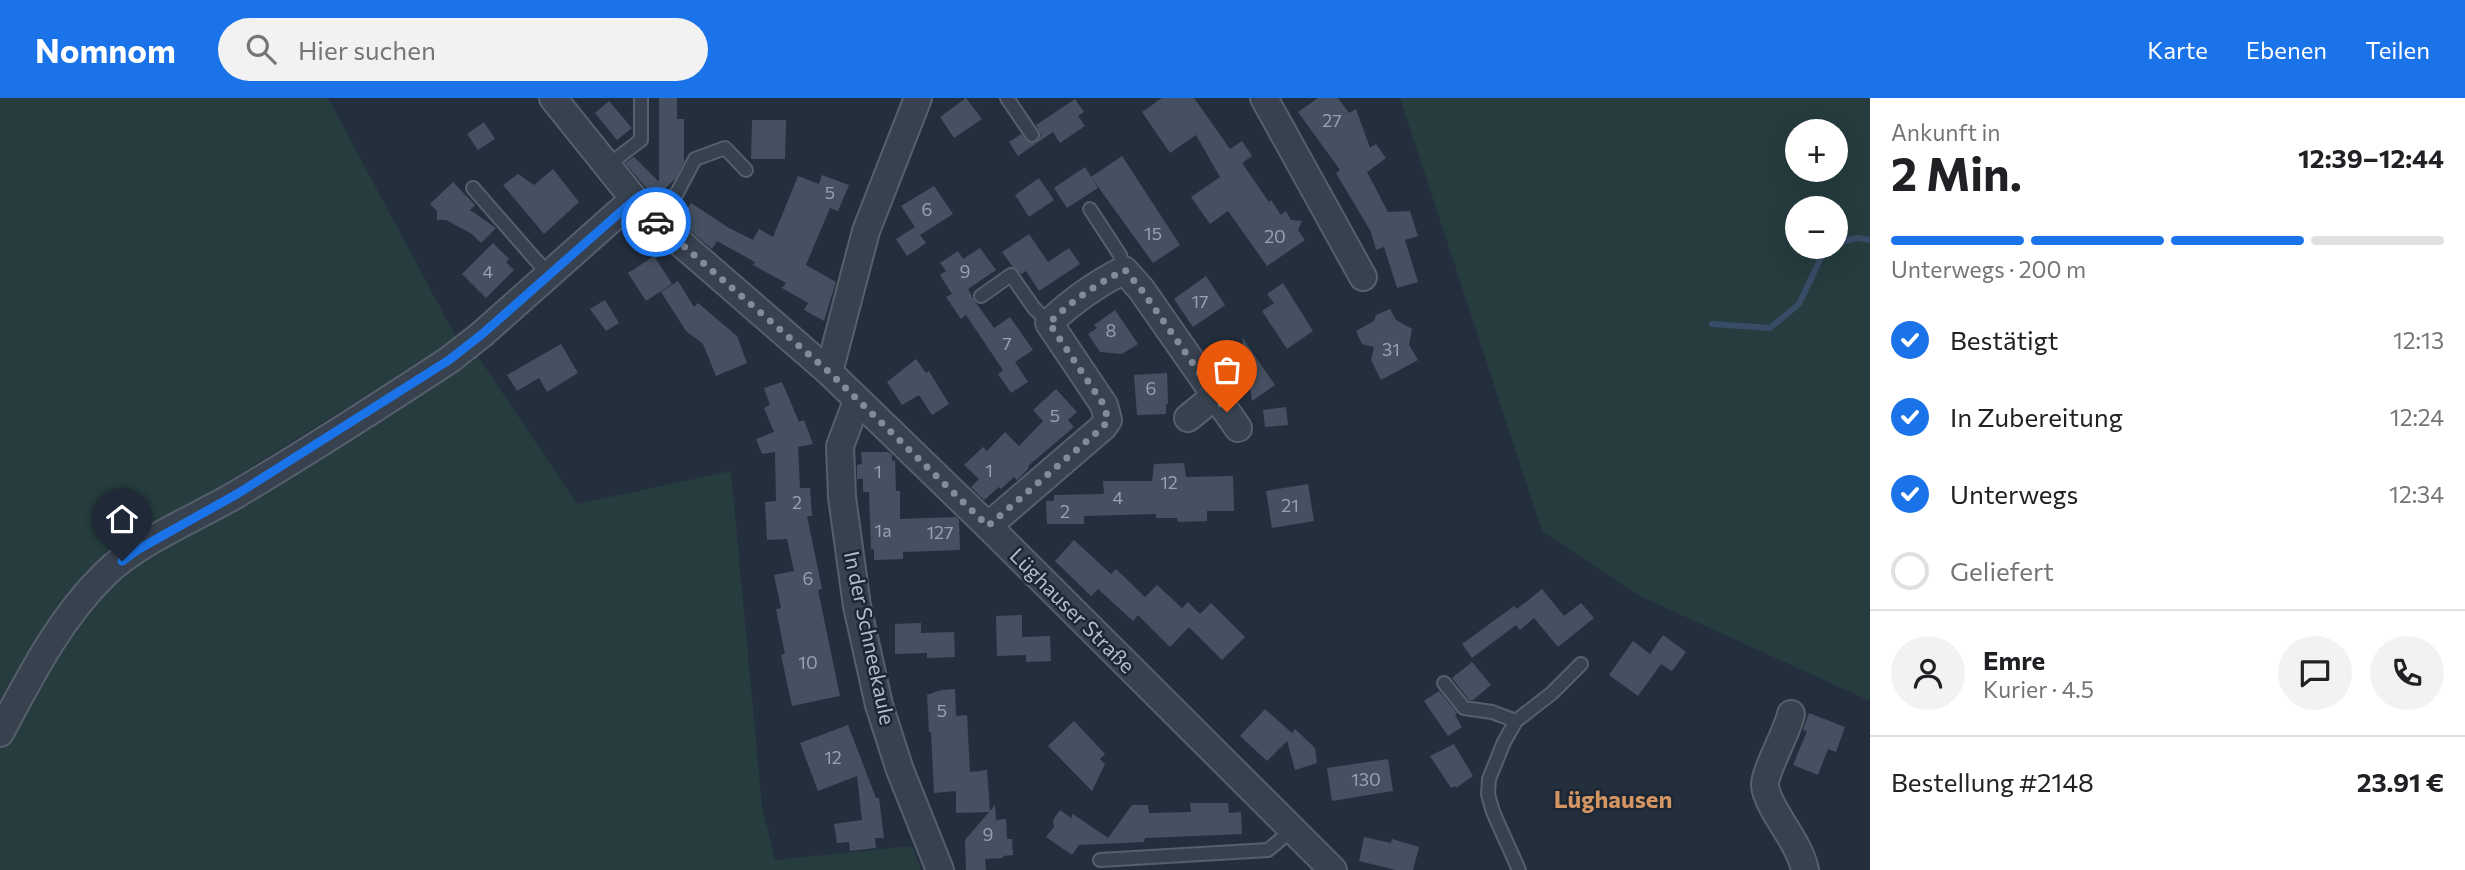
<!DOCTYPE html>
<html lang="de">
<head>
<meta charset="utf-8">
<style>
  body { margin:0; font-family:Commissioner,sans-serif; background:#f2f2f2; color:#202124; height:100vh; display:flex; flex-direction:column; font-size:26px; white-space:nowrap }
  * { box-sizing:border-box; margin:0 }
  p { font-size:23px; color:#757577 }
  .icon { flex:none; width:38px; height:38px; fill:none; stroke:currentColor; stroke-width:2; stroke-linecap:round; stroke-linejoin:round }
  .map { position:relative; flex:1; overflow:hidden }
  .side { display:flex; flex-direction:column; background:#fff; width:595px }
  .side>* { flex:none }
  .tools { position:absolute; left:1785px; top:21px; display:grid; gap:14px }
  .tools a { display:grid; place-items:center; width:63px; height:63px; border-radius:50%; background:#fff; box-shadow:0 7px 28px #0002; font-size:35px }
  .pin { position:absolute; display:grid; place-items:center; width:60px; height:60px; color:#fff; margin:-72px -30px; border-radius:50% 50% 50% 0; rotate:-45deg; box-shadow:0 0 7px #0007 }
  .pin .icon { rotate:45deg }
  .courier { position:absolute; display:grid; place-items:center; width:70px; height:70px; margin:-35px; border:5px solid #1a73e8; border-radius:50%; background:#fff; color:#222; box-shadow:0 2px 9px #0007 }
  .summary em { font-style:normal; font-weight:700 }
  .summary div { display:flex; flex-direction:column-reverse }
  .summary { display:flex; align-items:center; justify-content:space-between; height:119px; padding:0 21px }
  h1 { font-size:46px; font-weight:700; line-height:52px }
  .bar { display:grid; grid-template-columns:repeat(4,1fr); gap:10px 7px; align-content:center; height:84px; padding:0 21px }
  .bar i { height:9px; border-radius:5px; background:#e0e0e0 }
  .bar .current { background:#1a73e8 }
  .bar p { grid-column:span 4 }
  .line { display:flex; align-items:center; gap:18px; padding:0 21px; border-top:2px solid #e0e0e0 }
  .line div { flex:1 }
  .round { display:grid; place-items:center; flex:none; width:74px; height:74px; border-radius:37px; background:#f2f2f2 }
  ol { padding:0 21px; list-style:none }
  li { display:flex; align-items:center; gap:21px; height:77px }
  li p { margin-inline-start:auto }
  li .icon { padding:7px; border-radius:50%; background:#1a73e8; color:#fff; stroke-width:4 }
  li:last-child { color:#757577 }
  li i { width:38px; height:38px; border:4px solid #e0e0e0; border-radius:50% }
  header { display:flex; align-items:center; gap:42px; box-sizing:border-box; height:98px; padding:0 35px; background:#1a73e8; color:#fff }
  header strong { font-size:33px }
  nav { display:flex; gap:38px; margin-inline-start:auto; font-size:24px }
  .search { width:490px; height:63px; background:#f2f2f2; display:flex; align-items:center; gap:18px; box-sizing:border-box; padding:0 24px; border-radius:38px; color:#757577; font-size:26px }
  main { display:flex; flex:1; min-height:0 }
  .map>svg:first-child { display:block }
  .green { fill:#263c3f; fill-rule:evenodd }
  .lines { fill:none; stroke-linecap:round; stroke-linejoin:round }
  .stream { stroke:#394c67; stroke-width:6 }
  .building { fill:#455162 }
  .lane-casing { stroke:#565f6c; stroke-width:16 }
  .street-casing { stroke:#565f6c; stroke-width:30 }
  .lane { stroke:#38414e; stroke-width:12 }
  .street { stroke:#38414e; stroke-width:26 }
  .done { stroke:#828b98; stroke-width:7; stroke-dasharray:0 12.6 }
  .route { stroke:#1a73e8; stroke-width:9 }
  .labels { text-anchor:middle; stroke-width:5; stroke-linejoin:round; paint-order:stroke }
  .number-label { font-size:18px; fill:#98a1af }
  .street-label { font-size:21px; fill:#b4bcc9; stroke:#1d2633 }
  .quarter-label { font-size:24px; font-weight:bold; fill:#d59563; stroke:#1d2633 }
</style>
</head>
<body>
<header>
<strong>Nomnom</strong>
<div class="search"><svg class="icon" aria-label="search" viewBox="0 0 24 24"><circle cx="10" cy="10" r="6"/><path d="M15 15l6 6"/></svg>Hier suchen</div>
<nav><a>Karte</a><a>Ebenen</a><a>Teilen</a></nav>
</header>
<main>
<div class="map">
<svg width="1870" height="772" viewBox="0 0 1870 772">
  <rect width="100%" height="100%" fill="#242f3e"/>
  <g class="green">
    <polygon points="0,0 328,0 457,241 100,463 0,616"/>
    <path d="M1400 0H1870V603L1642 499 1542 433ZM1836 33V72H1797V33ZM1836 110V149H1797V110Z"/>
    <polygon points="477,257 577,406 731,373 762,708 775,762 912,748 921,772 0,772 0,650 5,638 57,557 117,473 384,318"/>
  </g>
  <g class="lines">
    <g class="stream">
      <polyline points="1836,145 1858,140 1870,142"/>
      <polyline points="1712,226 1770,230 1799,206 1826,149"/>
    </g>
  </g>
  <g class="building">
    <polygon points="659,0 677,0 677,21 684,21 684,64 675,81 655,100 625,65 634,59 659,84"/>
    <polygon points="966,0 982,21 954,40 940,19"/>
    <polygon points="1162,0 1194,0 1230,51 1242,43 1252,58 1242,65 1269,104 1271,102 1281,117 1286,113 1291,122 1302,123 1298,132 1305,142 1267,168 1228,113 1210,126 1191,99 1220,79 1196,37 1170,55 1142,14"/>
    <polygon points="1318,0 1338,0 1349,15 1356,11 1370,50 1376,46 1386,60 1367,74 1388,114 1410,113 1418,138 1405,142 1418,184 1397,190 1384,149 1376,152 1371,134 1336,75 1340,72 1298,14"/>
    <polygon points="1075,1 1084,14 1078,18 1085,28 1060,45 1053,34 1018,58 1009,44 1021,36 1028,44 1036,45 1041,37 1036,27"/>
    <polygon points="609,3 632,30 617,42 595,15"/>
    <polygon points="752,22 786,22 785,61 751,61"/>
    <polygon points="484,24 495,41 478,52 467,36"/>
    <polygon points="1122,58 1180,147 1153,165 1091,79"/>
    <polygon points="1085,69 1098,90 1067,110 1054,90"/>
    <polygon points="553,71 579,104 544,136 503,87 518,76 534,87"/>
    <polygon points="822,77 849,87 838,113 830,110 806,167 836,184 824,223 804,212 808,205 782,190 786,185 753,167 755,164 717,143 712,151 679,123 691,105 729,130 753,142 759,131 773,139 798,78 819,86"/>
    <polygon points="1039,80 1054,102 1029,119 1015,97"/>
    <polygon points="453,84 475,107 470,112 496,130 481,145 472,136 446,122 437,122 437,113 430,106"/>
    <polygon points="934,88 953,116 920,137 926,145 907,158 896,141 915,129 901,108"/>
    <polygon points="1029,136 1048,164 1069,150 1080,166 1039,193 1026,173 1021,176 1012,168 1002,154"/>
    <polygon points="493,145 509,161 506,164 514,172 486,200 462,176"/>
    <polygon points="980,150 996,172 968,191 974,202 994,230 1010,219 1033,252 1015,264 1028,284 1011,295 998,276 1003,272 966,217 961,221 946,199 952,196 940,177 946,173 940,165 958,153 963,161"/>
    <polygon points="654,158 672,186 646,203 628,175"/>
    <polygon points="1206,178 1225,207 1193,229 1174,201"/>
    <polygon points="678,183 694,209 698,205 737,238 747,265 716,278 703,246 686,233 661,194"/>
    <polygon points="1283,185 1313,233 1287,251 1262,213 1274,205 1267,196"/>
    <polygon points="605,202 619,225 606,233 590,211"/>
    <polygon points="1390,211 1396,222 1412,231 1409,247 1418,262 1381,282 1371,262 1374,249 1362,246 1356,233 1374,223 1376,217"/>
    <polygon points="1115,212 1138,246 1122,256 1100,254 1088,236 1097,230 1094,227"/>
    <polygon points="1242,239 1275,287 1252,303"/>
    <polygon points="561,246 578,275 547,294 539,280 517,293 507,277"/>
    <polygon points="916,261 926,275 929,273 949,306 932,317 919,297 902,307 887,284"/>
    <polygon points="1167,275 1168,306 1166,306 1166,316 1137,317 1134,277"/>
    <polygon points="782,284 799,324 804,322 813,346 798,349 800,390 810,390 812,418 807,418 822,491 818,492 840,598 792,608 781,557 785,556 776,511 781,510 774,477 794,473 787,441 767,442 765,404 776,403 775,354 762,356 756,341 774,334 764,310 770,307 764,290"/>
    <polygon points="1056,291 1077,314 1068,322 1074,329 1028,368 1029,370 1017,382 1014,379 1001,391 999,389 984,402 971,389 979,381 964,367 983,349 987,353 1005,334 1019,348 1043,323 1033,312"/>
    <polygon points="1286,309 1288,327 1265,329 1263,312"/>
    <polygon points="861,354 888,354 892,357 892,363 895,362 896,393 900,393 900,421 956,419 959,422 960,452 903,454 903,461 874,462 874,451 871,451 869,394 863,394 863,381 857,381 857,367 862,366"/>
    <polygon points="1184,365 1186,379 1233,378 1234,413 1207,413 1207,423 1178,424 1177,420 1156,420 1156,416 1084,418 1084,426 1047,426 1046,403 1054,403 1054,397 1104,396 1103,383 1152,383 1154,366"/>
    <polygon points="1308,386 1314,423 1272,430 1266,393"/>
    <polygon points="1074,442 1111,476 1116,471 1145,499 1157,487 1182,510 1188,504 1200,516 1211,505 1245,539 1222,562 1189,529 1170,549 1138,517 1133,523 1098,491 1091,498 1055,463"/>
    <polygon points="1542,491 1564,518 1581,505 1594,520 1558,549 1534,520 1520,532 1516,527 1472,560 1462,546 1514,508 1517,511"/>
    <polygon points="1022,517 1022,539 1050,538 1051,563 1026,564 1026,557 997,558 996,518"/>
    <polygon points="921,525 921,535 954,534 955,559 927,560 927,555 895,556 895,526"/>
    <polygon points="1663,537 1686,554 1672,573 1661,566 1638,598 1609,577 1633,543 1650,556"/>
    <polygon points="1472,564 1491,587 1473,602 1469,602 1452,580"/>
    <polygon points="955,591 956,618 967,617 970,674 987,672 990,713 995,707 996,722 1006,721 1007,741 1012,741 1013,757 1003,758 1003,760 985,761 986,772 966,772 965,742 989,714 956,715 956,693 934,695 931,634 929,634 927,597 941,592"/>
    <polygon points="1439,593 1457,615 1455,617 1462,629 1448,638 1424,603"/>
    <polygon points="1265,611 1292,635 1295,631 1315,650 1317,665 1295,672 1287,643 1267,663 1240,638"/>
    <polygon points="1809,615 1845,629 1836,654 1828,651 1818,677 1793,667 1807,633 1803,632"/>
    <polygon points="1074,623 1105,656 1100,661 1105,666 1092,693 1048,648"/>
    <polygon points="848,627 876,700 879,700 884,740 875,740 876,750 850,753 849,744 837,745 834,726 862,722 857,678 818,693 800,645"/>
    <polygon points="1454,646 1473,678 1456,690 1455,688 1451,690 1430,658"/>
    <polygon points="1388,661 1393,693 1332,703 1327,670"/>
    <polygon points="1190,705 1228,705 1229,715 1241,714 1242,736 1145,740 1144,744 1079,747 1072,757 1046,739 1054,729 1053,722 1060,712 1071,720 1073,716 1108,740 1132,707 1148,707 1149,715 1191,714"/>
    <polygon points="1364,739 1391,745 1392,741 1419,749 1413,772 1396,772 1359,763"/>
  </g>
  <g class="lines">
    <defs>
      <g id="lane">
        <polyline points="1007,0 1032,37"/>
        <polyline points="607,68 641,42 641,0"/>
        <polyline points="473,90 549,177"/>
        <polyline points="1090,111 1120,157 1124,172"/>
        <polyline points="660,127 695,61 725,50 746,72"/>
        <polyline points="981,198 1011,177 1034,210 1049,225"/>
        <polyline points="1444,585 1464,610 1492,614 1516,623"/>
        <polyline points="1100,762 1268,752 1292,732"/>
        <polyline points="1519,772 1493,714 1488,696 1489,681 1504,644 1516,623 1552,595 1581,566"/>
      </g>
      <g id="street">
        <polyline points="553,0 634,101 660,127 829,274 988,428 1333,772"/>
        <polyline points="1264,0 1363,179"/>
        <polyline points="829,274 866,133 918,0"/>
        <polyline points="857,303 840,348 842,399 857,508 879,607 900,672 940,772"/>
        <polyline points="1188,320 1215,298"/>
        <path d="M988 428 1103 329 1108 322 1104 307 1049 225C1072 203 1096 186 1124 172L1141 191 1238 330"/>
        <path d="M1791 616C1787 635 1764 674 1765 688 1768 712 1799 742 1805 772"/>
        <path d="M0 635C30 579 59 521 105 476 139 443 196 420 237 396 309 353 379 308 449 262L481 237 634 101"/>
      </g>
    </defs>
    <use href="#lane" class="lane-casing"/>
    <use href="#street" class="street-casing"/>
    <use href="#lane" class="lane"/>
    <use href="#street" class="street"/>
  </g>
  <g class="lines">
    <path class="done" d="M656 124 829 274 988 428 1103 329 1108 322 1104 307 1049 225C1072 203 1096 186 1125 172L1141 191 1227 314"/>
    <polyline class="route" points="122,463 137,452 237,396 449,262 481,237 634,102 656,124"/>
  </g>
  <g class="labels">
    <g class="number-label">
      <text x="1332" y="29">27</text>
      <text x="830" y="101">5</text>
      <text x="927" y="118">6</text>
      <text x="1153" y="142">15</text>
      <text x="1275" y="145">20</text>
      <text x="488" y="180">4</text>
      <text x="965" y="180">9</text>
      <text x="1200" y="210">17</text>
      <text x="1111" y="239">8</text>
      <text x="1007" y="252">7</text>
      <text x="1391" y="258">31</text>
      <text x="1151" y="297">6</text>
      <text x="1055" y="324">5</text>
      <text x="989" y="379">1</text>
      <text x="878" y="380">1</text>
      <text x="1169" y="391">12</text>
      <text x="1118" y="406">4</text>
      <text x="797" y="411">2</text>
      <text x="1290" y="414">21</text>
      <text x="1065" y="420">2</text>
      <text x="883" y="439">1a</text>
      <text x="940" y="441">127</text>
      <text x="808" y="487">6</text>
      <text x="808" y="571">10</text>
      <text x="942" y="619">5</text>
      <text x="833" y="666">12</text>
      <text x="1366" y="688">130</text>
      <text x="988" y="743">9</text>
    </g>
    <g class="street-label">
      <text transform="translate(1072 513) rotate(45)" y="7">Lüghauser Straße</text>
      <text transform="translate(869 540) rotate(78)" y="7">In der Schneekaule</text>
    </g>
    <g class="quarter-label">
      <text x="1613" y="710">Lüghausen</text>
    </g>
  </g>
</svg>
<div class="tools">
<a>+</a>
<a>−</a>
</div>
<div class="pin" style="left:1227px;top:314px;background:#ea580c"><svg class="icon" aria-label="bag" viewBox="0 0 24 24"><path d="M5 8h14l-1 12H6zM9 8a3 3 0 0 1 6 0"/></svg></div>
<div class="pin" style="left:122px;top:463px;background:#1f2937"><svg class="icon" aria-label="home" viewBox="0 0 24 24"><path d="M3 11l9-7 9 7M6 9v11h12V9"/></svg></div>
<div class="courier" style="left:656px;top:124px"><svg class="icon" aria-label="car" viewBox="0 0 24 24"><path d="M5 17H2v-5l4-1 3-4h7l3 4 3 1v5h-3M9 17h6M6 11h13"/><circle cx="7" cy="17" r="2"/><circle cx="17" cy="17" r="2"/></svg></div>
</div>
<section class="side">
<div class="summary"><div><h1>2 Min.</h1><p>Ankunft in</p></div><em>12:39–12:44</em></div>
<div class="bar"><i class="current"></i><i class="current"></i><i class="current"></i><i></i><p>Unterwegs · 200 m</p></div>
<ol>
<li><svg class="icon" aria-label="check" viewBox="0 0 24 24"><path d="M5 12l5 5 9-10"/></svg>Bestätigt<p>12:13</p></li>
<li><svg class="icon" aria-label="check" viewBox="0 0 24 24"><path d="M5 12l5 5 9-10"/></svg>In Zubereitung<p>12:24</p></li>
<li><svg class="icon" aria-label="check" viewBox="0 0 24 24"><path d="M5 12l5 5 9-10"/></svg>Unterwegs<p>12:34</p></li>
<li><i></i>Geliefert</li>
</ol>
<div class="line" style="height:126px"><a class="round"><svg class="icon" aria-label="person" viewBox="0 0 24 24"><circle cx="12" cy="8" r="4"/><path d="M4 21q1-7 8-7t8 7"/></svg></a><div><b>Emre</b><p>Kurier · 4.5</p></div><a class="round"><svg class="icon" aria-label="chat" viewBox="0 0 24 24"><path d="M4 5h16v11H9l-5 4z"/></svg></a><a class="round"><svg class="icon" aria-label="phone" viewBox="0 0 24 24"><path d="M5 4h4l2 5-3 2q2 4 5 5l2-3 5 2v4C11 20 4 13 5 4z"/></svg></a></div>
<div class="line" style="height:91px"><div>Bestellung #2148</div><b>23.91 €</b></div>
</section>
</main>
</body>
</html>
